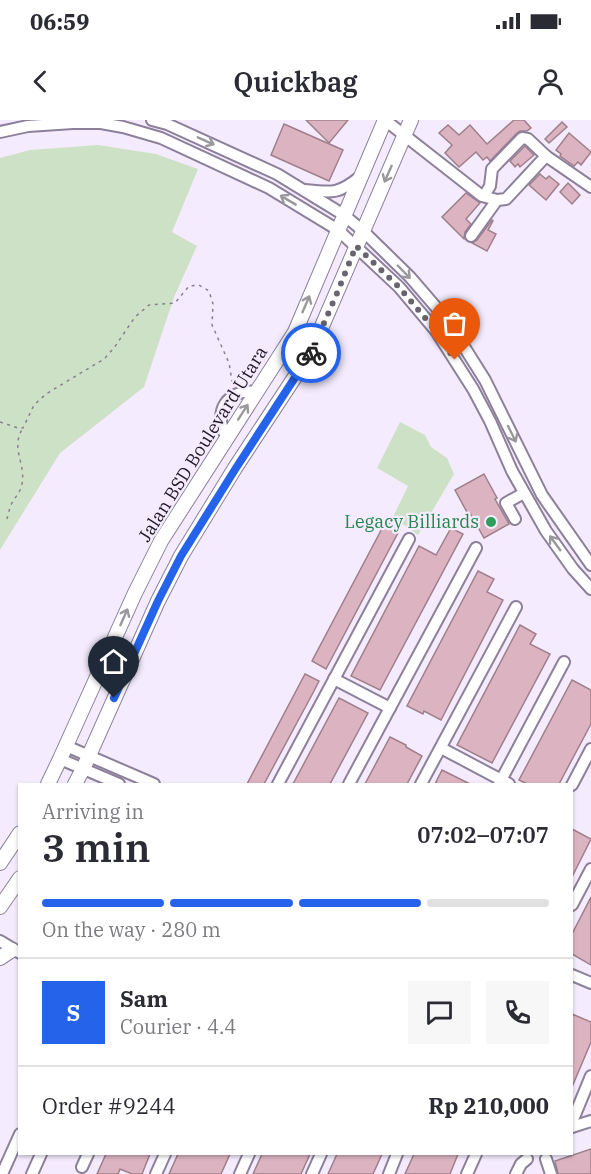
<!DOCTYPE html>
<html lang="en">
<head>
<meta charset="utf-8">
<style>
  body { margin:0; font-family:"IBM Plex Serif",serif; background:#f7f7f7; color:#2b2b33; height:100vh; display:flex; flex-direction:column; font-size:22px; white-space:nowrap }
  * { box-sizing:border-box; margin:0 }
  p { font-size:20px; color:#7c7c81 }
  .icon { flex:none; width:33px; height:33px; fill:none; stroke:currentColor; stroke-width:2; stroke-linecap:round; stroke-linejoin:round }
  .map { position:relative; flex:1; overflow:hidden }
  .drawer { position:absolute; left:18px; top:663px; width:555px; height:372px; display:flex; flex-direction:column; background:#fff; border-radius:0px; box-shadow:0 2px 4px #0004 }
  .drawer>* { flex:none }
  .pin { position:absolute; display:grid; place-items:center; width:51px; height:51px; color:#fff; margin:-62px -26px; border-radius:50% 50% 50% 0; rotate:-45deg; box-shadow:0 0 6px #0007 }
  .pin .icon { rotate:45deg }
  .courier { position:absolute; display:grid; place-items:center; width:60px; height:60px; margin:-30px; border:4px solid #2563eb; border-radius:50%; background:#fff; color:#222; box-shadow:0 2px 8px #0007 }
  .summary em { font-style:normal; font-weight:600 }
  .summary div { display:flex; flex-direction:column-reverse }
  .summary { display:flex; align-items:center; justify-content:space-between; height:102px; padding:0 24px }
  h1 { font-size:39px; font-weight:600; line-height:45px }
  .bar { display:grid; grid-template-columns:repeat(4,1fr); gap:9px 6px; align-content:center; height:72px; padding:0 24px }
  .bar i { height:8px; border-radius:4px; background:#e1e1e2 }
  .bar .active { background:#2563eb }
  .bar p { grid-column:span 4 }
  .line { display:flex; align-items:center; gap:15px; padding:0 24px; border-top:2px solid #e1e1e2 }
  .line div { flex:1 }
  .round { display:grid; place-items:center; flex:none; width:63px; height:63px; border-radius:0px; background:#f7f7f7 }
  .status { display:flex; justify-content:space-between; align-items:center; height:42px; padding:0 30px; background:#fff; direction:ltr }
  .status svg { height:16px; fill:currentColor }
  header { display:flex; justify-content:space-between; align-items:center; height:78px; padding:0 24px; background:#fff; font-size:27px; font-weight:600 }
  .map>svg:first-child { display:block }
  .green { fill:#cde1c6 }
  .building { fill:#dcb4c1; stroke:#9f7f8a; stroke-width:1.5 }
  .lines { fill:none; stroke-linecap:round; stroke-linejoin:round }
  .minor-casing { stroke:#8c809b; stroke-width:14 }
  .major-casing { stroke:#8c809b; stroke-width:16 }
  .path { stroke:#87818f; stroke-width:1.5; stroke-dasharray:3 4.5; stroke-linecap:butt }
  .minor { stroke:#fff; stroke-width:10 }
  .major { stroke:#fff; stroke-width:14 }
  .oneway { stroke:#9b989d }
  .done { stroke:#6a6471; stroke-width:6; stroke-dasharray:0 10.8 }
  .route { stroke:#2563eb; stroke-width:8 }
  .leisure-dot { fill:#2e9e5b; stroke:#f4ecfe; stroke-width:2 }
  .labels { text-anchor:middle; stroke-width:4.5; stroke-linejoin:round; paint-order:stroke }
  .street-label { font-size:18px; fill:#201b25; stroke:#f4ecfe }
  .leisure-label { font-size:18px; fill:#27864d; stroke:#f4ecfe; text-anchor:end }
</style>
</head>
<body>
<div class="status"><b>06:59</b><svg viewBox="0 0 49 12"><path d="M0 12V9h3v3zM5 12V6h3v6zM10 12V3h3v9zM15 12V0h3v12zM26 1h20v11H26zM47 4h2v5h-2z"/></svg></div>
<header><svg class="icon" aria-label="back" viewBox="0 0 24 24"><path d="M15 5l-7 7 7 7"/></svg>Quickbag<svg class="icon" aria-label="person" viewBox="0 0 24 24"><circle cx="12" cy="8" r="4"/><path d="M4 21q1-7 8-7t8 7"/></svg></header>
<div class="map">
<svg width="591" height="1054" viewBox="0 0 591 1054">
  <rect width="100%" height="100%" fill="#f4ecfe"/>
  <g class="green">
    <polygon points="98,25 156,34 198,49 172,112 197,126 174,177 144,267 60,333 0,430 0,38 30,30"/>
    <polygon points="400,302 425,315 431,327 447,338 454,354 418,415 393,397 408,366 377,348"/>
  </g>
  <g class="building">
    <polygon points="306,0 348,0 329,23"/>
    <polygon points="514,0 524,0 531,8 527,11 520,11 517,13 490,41 487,37 483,40 476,32 459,47 445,33 452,25 439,13 448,5 459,15 470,5 487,24"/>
    <polygon points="562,2 567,7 549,23 545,19"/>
    <polygon points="284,4 343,30 329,61 271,35"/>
    <polygon points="569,13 591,32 581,45 578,42 574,46 560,36 561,34 556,30"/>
    <polygon points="525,26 534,35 520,47 518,44 515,47 510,41"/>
    <polygon points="540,54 546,59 549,56 559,64 546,80 529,65"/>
    <polygon points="568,63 580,75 572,84 560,72"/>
    <polygon points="466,73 480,83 466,99 471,104 465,112 464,119 442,97"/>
    <polygon points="492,100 493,101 488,110 496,114 487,131 472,123 477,120"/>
    <polygon points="484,354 497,378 495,379 509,404 484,418 470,393 468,394 455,370"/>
    <polygon points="386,401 400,409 326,549 312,541"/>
    <polygon points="451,408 463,414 380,570 351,556 419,426 436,435"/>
    <polygon points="478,451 494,459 487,472 503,480 441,600 424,591 423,594 407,586"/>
    <polygon points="520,505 536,514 530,524 550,534 492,643 457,625"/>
    <polygon points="305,554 319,561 314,571 264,664 247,664"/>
    <polygon points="572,560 591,570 591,604 559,664 527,664 519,660"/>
    <polygon points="339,578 368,593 330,664 293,664"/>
    <polygon points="390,617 406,625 406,627 422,636 407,664 365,664"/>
    <polygon points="442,650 470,664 435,664"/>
    <polygon points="572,709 591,719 572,757"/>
    <polygon points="591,777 591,845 572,834 572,814"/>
    <polygon points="572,894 591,902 591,922 572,967"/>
    <polygon points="591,1029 591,1054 558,1054 555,1041"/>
    <polygon points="106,1034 150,1034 142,1054 132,1054 120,1049 118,1054 97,1054"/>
    <polygon points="178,1034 230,1034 221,1054 169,1054"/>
    <polygon points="262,1034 310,1034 301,1054 253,1054"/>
    <polygon points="337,1034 382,1034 373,1054 328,1054"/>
    <polygon points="414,1034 458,1034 450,1054 405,1054"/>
  </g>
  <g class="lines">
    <defs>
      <g id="minor">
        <polyline points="152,0 167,4 277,54 344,95 363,111 410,157 448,201 468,233 485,260 542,375 591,445"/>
        <polyline points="385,0 482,76 497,80 506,79 546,36 591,67"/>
        <polyline points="0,12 28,6 73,3 101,3 123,7 161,18 269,68 338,110 399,167 436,211 473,269 490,301 512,351 546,411 573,449 591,469"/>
        <path d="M306 70C333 73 339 74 361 56"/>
        <polyline points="484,76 490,66 492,49 522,18 528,19 546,36"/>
        <polyline points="471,116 497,80"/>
        <path d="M227 318C212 292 227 268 257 272"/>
        <polyline points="515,399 506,383 524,373"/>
        <polyline points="334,559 390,588"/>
        <polyline points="66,626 154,664"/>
        <polyline points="441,628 509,664"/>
        <polyline points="60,639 119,664"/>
        <polyline points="278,664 409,419"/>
        <polyline points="349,664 476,428"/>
        <polyline points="421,664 516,487"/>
        <polyline points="499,664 564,542"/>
        <polyline points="572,665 591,629"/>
        <polyline points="572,785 591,749"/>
        <polyline points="0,821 20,833"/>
        <polyline points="572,855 591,863"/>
        <polyline points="572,1002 591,956"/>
        <polyline points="572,1007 591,1001"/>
        <polyline points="546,1039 551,1054"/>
        <polyline points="82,1047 88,1034"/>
        <polyline points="2,1054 20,1014"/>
        <polyline points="32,1054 41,1034"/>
        <polyline points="156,1054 165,1034"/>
        <polyline points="240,1054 249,1034"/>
        <polyline points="312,1054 321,1034"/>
        <polyline points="389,1054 397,1034"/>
        <polyline points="467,1054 476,1034"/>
        <polyline points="516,1054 521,1044 527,1039"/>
      </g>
      <g id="major">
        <polyline points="48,664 60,639 135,473 161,421 295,212 385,0"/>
        <polyline points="75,664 83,649 158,481 181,436 235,348 310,234 411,0"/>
        <polyline points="0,743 20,713"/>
        <polyline points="0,787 20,758"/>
        <polyline points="0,838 12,830"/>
      </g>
    </defs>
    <use href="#minor" class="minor-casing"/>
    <use href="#major" class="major-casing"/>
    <g class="path">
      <polyline points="0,302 18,308 23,308 34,285 46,274 104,239 114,228 135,197 149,185 175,183 189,166 199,165 209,171 213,184 212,205 229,243 232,261 234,264"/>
      <path d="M7 399C8 395 9 390 11 385 14 378 21 372 22 364 26 343 10 328 23 308"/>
    </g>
    <use href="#minor" class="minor"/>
    <use href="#major" class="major"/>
  </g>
  <defs><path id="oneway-shaft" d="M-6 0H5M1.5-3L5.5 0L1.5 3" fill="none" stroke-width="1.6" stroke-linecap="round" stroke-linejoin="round" transform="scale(1.5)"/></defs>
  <g class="oneway">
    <use href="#oneway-shaft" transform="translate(206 21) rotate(24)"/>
    <use href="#oneway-shaft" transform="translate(388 54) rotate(114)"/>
    <use href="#oneway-shaft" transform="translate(288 80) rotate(-149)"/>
    <use href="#oneway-shaft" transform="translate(404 152) rotate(46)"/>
    <use href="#oneway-shaft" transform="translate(306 184) rotate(-67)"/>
    <use href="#oneway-shaft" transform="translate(243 292) rotate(-57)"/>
    <use href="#oneway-shaft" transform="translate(512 314) rotate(64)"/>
    <use href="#oneway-shaft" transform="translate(555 423) rotate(-126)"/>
    <use href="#oneway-shaft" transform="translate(124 497) rotate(-66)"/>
  </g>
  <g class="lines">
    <polyline class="done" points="311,233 338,171 356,126 399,167 436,211 455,240"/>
    <polyline class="route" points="114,578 158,481 181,436 236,348 311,233"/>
  </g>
  <circle class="leisure-dot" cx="491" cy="402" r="6"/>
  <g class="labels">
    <g class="street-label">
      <text transform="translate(203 324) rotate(-58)" y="6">Jalan BSD Boulevard Utara</text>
    </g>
    <g class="leisure-label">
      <text x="479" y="408">Legacy Billiards</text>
    </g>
  </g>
</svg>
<div class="pin" style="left:455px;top:240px;background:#ea580c"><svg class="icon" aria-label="bag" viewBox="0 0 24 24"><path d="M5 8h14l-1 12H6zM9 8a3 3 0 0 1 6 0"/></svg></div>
<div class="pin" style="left:114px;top:578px;background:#1f2937"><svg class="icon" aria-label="home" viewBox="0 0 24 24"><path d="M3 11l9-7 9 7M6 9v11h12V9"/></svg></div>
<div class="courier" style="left:311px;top:233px"><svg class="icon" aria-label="bike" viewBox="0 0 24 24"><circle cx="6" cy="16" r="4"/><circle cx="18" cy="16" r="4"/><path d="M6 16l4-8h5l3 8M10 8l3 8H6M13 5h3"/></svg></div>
<section class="drawer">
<div class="summary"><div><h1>3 min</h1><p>Arriving in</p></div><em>07:02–07:07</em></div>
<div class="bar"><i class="active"></i><i class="active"></i><i class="active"></i><i></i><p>On the way · 280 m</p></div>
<div class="line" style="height:108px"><b class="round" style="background:#2563eb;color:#fff">S</b><div><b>Sam</b><p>Courier · 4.4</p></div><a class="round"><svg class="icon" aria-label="chat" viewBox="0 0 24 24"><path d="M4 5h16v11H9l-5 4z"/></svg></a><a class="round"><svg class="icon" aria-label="phone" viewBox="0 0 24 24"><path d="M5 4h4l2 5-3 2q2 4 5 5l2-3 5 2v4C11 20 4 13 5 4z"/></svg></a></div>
<div class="line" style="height:78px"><div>Order #9244</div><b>Rp 210,000</b></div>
</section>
</div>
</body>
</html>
